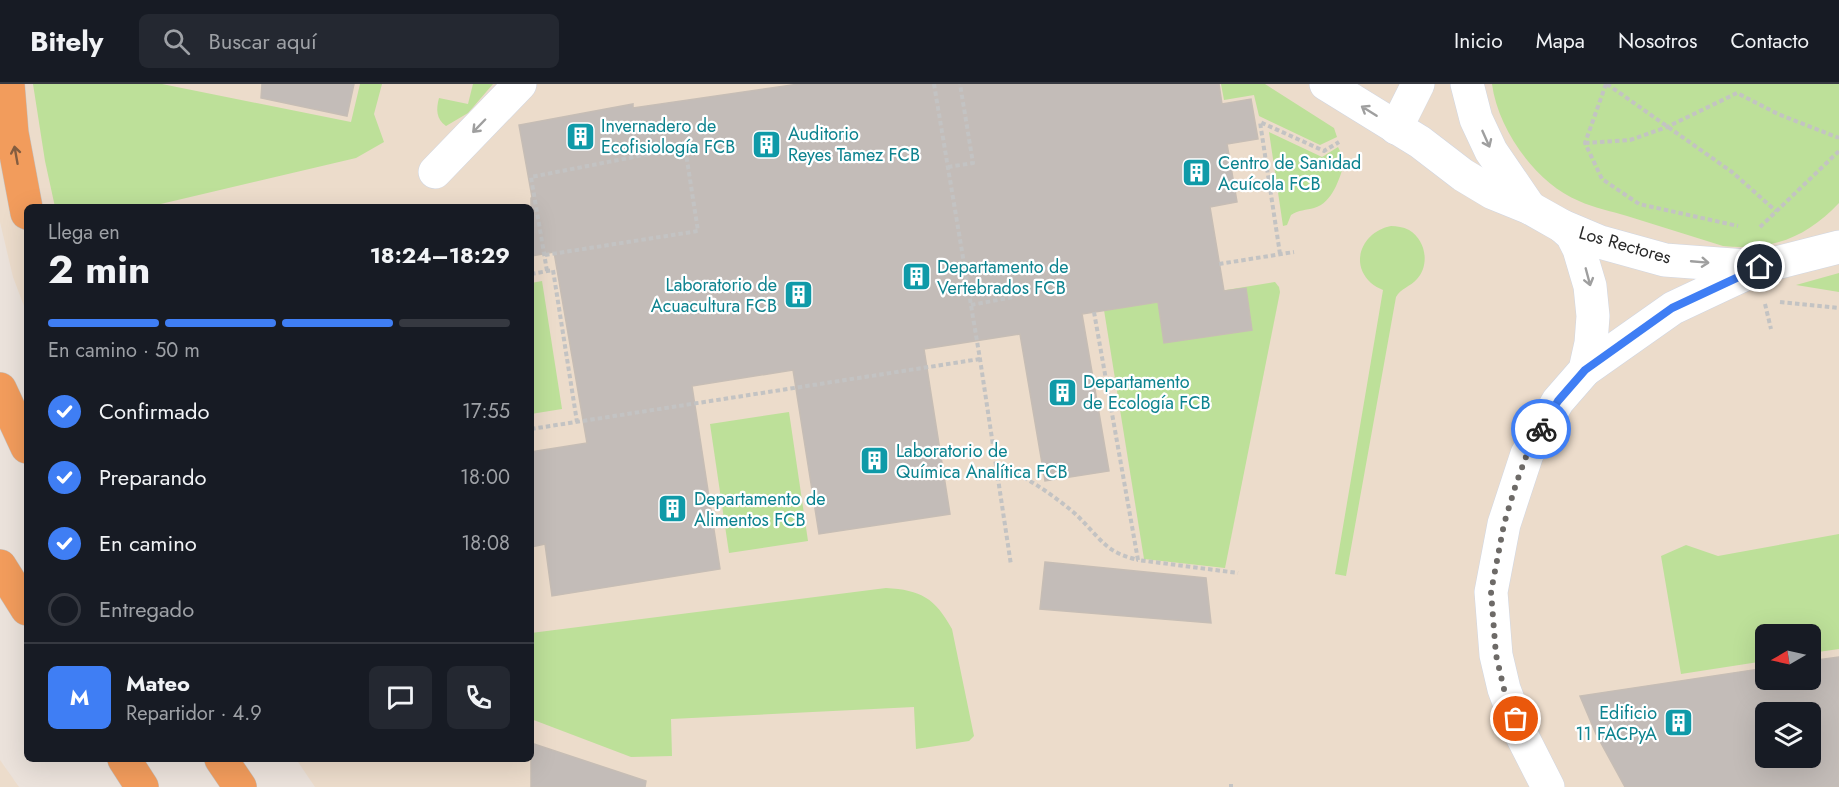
<!DOCTYPE html>
<html lang="es">
<head>
<meta charset="utf-8">
<style>
  body { margin:0; font-family:Jost,sans-serif; background:#242831; color:#f1f3f6; height:100vh; display:flex; flex-direction:column; font-size:22px; white-space:nowrap }
  * { box-sizing:border-box; margin:0 }
  p { font-size:20px; color:#9ea1a6 }
  .icon { flex:none; width:33px; height:33px; fill:none; stroke:currentColor; stroke-width:2; stroke-linecap:round; stroke-linejoin:round }
  .map { position:relative; flex:1; overflow:hidden }
  .details { position:absolute; left:24px; top:120px; width:510px; height:558px; display:flex; flex-direction:column; background:#171b24; border-radius:9px; box-shadow:0 6px 24px #0002 }
  .details>* { flex:none }
  .needle { width:39px; rotate:261deg }
  .fabs { position:absolute; left:1755px; top:540px; display:grid; gap:12px }
  .fabs a { display:grid; place-items:center; width:66px; height:66px; border-radius:9px; background:#171b24; box-shadow:0 6px 24px #0002; font-size:30px }
  .pin { position:absolute; display:grid; place-items:center; width:51px; height:51px; color:#fff; margin:-26px; border:3px solid #fff; border-radius:50%; box-shadow:0 2px 6px #0007 }
  .courier { position:absolute; display:grid; place-items:center; width:60px; height:60px; margin:-30px; border:4px solid #3f7ef4; border-radius:50%; background:#fff; color:#222; box-shadow:0 2px 8px #0007 }
  .overview em { font-style:normal; font-weight:700 }
  .overview div { display:flex; flex-direction:column-reverse }
  .overview { display:flex; align-items:center; justify-content:space-between; height:102px; padding:0 24px }
  h1 { font-size:39px; font-weight:700; line-height:45px }
  .bar { display:grid; grid-template-columns:repeat(4,1fr); gap:9px 6px; align-content:center; height:72px; padding:0 24px }
  .bar i { height:8px; border-radius:4px; background:#363941 }
  .bar .on { background:#3f7ef4 }
  .bar p { grid-column:span 4 }
  .line { display:flex; align-items:center; gap:15px; padding:0 24px; border-top:2px solid #363941 }
  .line div { flex:1 }
  .round { display:grid; place-items:center; flex:none; width:63px; height:63px; border-radius:9px; background:#242831 }
  ol { padding:0 24px; list-style:none }
  li { display:flex; align-items:center; gap:18px; height:66px }
  li p { margin-inline-start:auto }
  li .icon { padding:6px; border-radius:50%; background:#3f7ef4; color:#fff; stroke-width:4 }
  li:last-child { color:#9ea1a6 }
  li i { width:33px; height:33px; border:3px solid #363941; border-radius:50% }
  header { display:flex; align-items:center; gap:36px; box-sizing:border-box; height:84px; padding:0 30px; background:#171b24; border-bottom:2px solid #363941 }
  header strong { font-size:28px }
  nav { display:flex; gap:33px; margin-inline-start:auto; font-size:21px }
  .search { width:420px; height:54px; background:#242831; display:flex; align-items:center; gap:15px; box-sizing:border-box; padding:0 21px; border-radius:9px; color:#9ea1a6; font-size:22px }
  .map>svg:first-child { display:block }
  .education { fill:#ecdccb; fill-rule:evenodd }
  .green { fill:#bde099 }
  .building { fill:#c3bcb8; stroke:#c6bdb5; stroke-width:1.5; fill-rule:evenodd }
  .lines { fill:none; stroke-linecap:round; stroke-linejoin:round }
  .minor-casing { stroke:#d0d6e2; stroke-width:34 }
  .trunk-casing { stroke:#c3c3c3; stroke-width:34 }
  .path { stroke:#c3c3c3; stroke-width:4; stroke-dasharray:4.5 3; stroke-linecap:butt }
  .minor { stroke:#fff; stroke-width:33 }
  .trunk { stroke:#f29c5c; stroke-width:33 }
  .oneway { stroke:#9f9f9f }
  .oneway2 { stroke:#835d40 }
  .done { stroke:#6d6a67; stroke-width:6; stroke-dasharray:0 10.8 }
  .route { stroke:#3f7ef4; stroke-width:8 }
  .labels { text-anchor:middle; stroke-width:4.5; stroke-linejoin:round; paint-order:stroke }
  .culture-label { font-size:18px; fill:#0d838f; stroke:#fff; text-anchor:start }
  .street-label { font-size:18px; fill:#292929; stroke:#fff }
</style>
</head>
<body>
<header>
<strong>Bitely</strong>
<div class="search"><svg class="icon" aria-label="search" viewBox="0 0 24 24"><circle cx="10" cy="10" r="6"/><path d="M15 15l6 6"/></svg>Buscar aquí</div>
<nav><a>Inicio</a><a>Mapa</a><a>Nosotros</a><a>Contacto</a></nav>
</header>
<div class="map">
<svg width="1839" height="703" viewBox="0 0 1839 703">
  <rect width="100%" height="100%" fill="#ebe2db"/>
  <g class="education">
    <path d="M0 0H1839V703H315L296 675H531V123H27V230L13 193 0 138ZM1766 550H1810V596H1766ZM1766 628H1810V674H1766Z"/>
    <polygon points="0,676 19,703 0,703"/>
  </g>
  <g class="green">
    <polygon points="33,0 162,0 351,38 360,0 382,0 374,30 384,58 356,74 148,123 55,123 45,77"/>
    <path d="M473 0H493L468 29 446 42C436 35 436 25 439 14L468 20Z"/>
    <polygon points="1221,0 1265,0 1334,44 1337,53 1320,61 1259,32 1254,11 1224,16"/>
    <path d="M1492 0H1839V119C1806 154 1771 167 1723 162 1691 152 1659 142 1627 132 1611 127 1594 124 1579 117 1536 99 1498 46 1492 0Z"/>
    <path d="M1269 48 1322 73 1338 63 1345 77C1340 93 1333 119 1314 124 1306 126 1299 126 1291 131L1287 141 1283 142Z"/>
    <path d="M1391 142C1397 142 1403 143 1409 146 1426 156 1430 181 1417 195 1410 203 1401 204 1396 213L1346 492 1335 490 1383 206C1379 204 1374 202 1371 199 1348 178 1364 147 1391 142Z"/>
    <polygon points="1839,189 1839,208 1796,201"/>
    <polygon points="542,197 562,325 531,330 531,199"/>
    <polygon points="1275,198 1279,203 1280,208 1225,484 1144,475 1104,226"/>
    <polygon points="789,328 808,457 729,469 710,340"/>
    <polygon points="1839,450 1839,565 1811,569 1810,550 1766,550 1765,577 1681,590 1661,472 1686,461 1718,472"/>
    <path d="M886 504C921 506 935 514 952 545L974 652 969 657 916 665 914 623 671 635 672 672 631 673 531 635V549Z"/>
  </g>
  <g class="building">
    <polygon points="262,0 354,0 347,32 261,14"/>
    <polygon points="799,0 1219,0 1222,20 1251,15 1258,55 1227,60 1237,118 1210,123 1224,207 1246,204 1252,246 1164,259 1158,218 1082,230 1109,387 1045,397 1020,250 924,265 950,430 819,450 793,286 692,302 720,485 552,512 545,460 531,463 531,368 587,359 554,168 531,172 531,114 532,113 519,41 633,20 633,24"/>
    <polygon points="1045,478 1206,494 1211,539 1040,525"/>
    <path d="M1839 573V703H1625L1596 650 1580 612 1766 584V596H1810V577ZM1766 628H1810V674H1766Z"/>
    <polygon points="531,659 646,697 645,703 531,703"/>
  </g>
  <g class="lines">
    <defs>
      <g id="minor">
        <polyline points="1326,0 1420,58 1463,91 1493,109 1530,124 1562,142 1600,158 1665,176 1760,183"/>
        <polyline points="1467,0 1476,35 1491,67 1530,124"/>
        <polyline points="1396,44 1418,0"/>
        <polyline points="435,88 520,0"/>
        <polyline points="1585,286 1673,224 1760,183 1839,163"/>
        <polyline points="1548,703 1521,650 1504,605 1496,571 1491,508 1504,440 1527,370 1558,317 1585,286 1591,259 1593,232 1590,202 1579,165 1572,151 1562,142"/>
      </g>
      <g id="trunk">
        <polyline points="8,0 12,49 27,129"/>
        <polyline points="0,305 27,363"/>
        <polyline points="0,482 27,525"/>
        <polyline points="124,675 142,703"/>
        <polyline points="221,675 240,703"/>
      </g>
    </defs>
    <use href="#minor" class="minor-casing"/>
    <use href="#trunk" class="trunk-casing"/>
    <g class="path">
      <polyline points="934,0 980,275 1011,481"/>
      <polyline points="1606,0 1585,59 1602,95 1639,120 1738,142"/>
      <polyline points="1607,0 1732,88 1776,127"/>
      <polyline points="1585,59 1630,56 1667,43 1737,9 1778,30 1839,54"/>
      <polyline points="948,83 973,79 960,0"/>
      <polyline points="1760,143 1839,67"/>
      <polyline points="1280,170 1260,38 1324,67 1339,58"/>
      <polyline points="545,171 698,147 685,63 531,93 547,187"/>
      <polyline points="1219,180 1294,168"/>
      <polyline points="531,190 553,186 577,338"/>
      <polyline points="1780,218 1839,224"/>
      <polyline points="1765,220 1771,245"/>
      <polyline points="971,221 1013,213"/>
      <polyline points="1094,228 1138,476 1238,489"/>
      <polyline points="531,345 980,275"/>
      <path d="M996 381C1024 391 1049 408 1072 427 1085 438 1095 452 1108 463 1117 470 1127 473 1138 476"/>
      <polyline points="1231,700 1231,703"/>
    </g>
    <use href="#minor" class="minor"/>
    <use href="#trunk" class="trunk"/>
  </g>
  <defs><path id="oneway-shaft" d="M-6 0H5M1.5-3L5.5 0L1.5 3" fill="none" stroke-width="1.6" stroke-linecap="round" stroke-linejoin="round" transform="scale(1.5)"/></defs>
  <g class="oneway">
    <use href="#oneway-shaft" transform="translate(1369 27) rotate(-148)"/>
    <use href="#oneway-shaft" transform="translate(479 42) rotate(134)"/>
    <use href="#oneway-shaft" transform="translate(1486 55) rotate(66)"/>
    <use href="#oneway-shaft" transform="translate(1700 178) rotate(5)"/>
    <use href="#oneway-shaft" transform="translate(1588 193) rotate(75)"/>
  </g>
  <use class="oneway2" href="#oneway-shaft" transform="translate(16 71) rotate(-100)"/>
  <g class="lines">
    <polyline class="done" points="1516,635 1504,605 1496,571 1491,508 1504,440 1516,400 1527,370 1541,345"/>
    <polyline class="route" points="1541,345 1558,317 1585,286 1672,224 1760,183"/>
  </g>
  <defs>
    <symbol id="building-square" viewBox="-11 -11 22 22"><rect x="-9" y="-9" width="18" height="18" rx="4" fill="#0f9aa8" stroke="#fff"/><path d="M-4-6H4V6H1V3H-1V6H-4ZM-2.5-4.3h1.7v1.8h-1.7ZM.8-4.3h1.7v1.8H.8ZM-2.5-1h1.7V.8h-1.7ZM.8-1h1.7V.8H.8Z" fill="#fff"/></symbol>
  </defs>
  <g fill-rule="evenodd">
    <use href="#building-square" x="564" y="36" width="33" height="33"/>
    <use href="#building-square" x="750" y="44" width="33" height="33"/>
    <use href="#building-square" x="1180" y="72" width="33" height="33"/>
    <use href="#building-square" x="900" y="176" width="33" height="33"/>
    <use href="#building-square" x="782" y="194" width="33" height="33"/>
    <use href="#building-square" x="1046" y="292" width="33" height="33"/>
    <use href="#building-square" x="858" y="360" width="33" height="33"/>
    <use href="#building-square" x="656" y="408" width="33" height="33"/>
    <use href="#building-square" x="1662" y="622" width="33" height="33"/>
  </g>
  <g class="labels">
    <g class="culture-label">
      <text x="601" y="48">Invernadero de<tspan x="601" dy="21">Ecofisiología FCB</tspan></text>
      <text x="788" y="56">Auditorio<tspan x="788" dy="21">Reyes Tamez FCB</tspan></text>
      <text x="1218" y="85">Centro de Sanidad<tspan x="1218" dy="21">Acuícola FCB</tspan></text>
      <text x="937" y="189">Departamento de<tspan x="937" dy="21">Vertebrados FCB</tspan></text>
      <text x="777" y="207" text-anchor="end">Laboratorio de<tspan x="777" dy="21">Acuacultura FCB</tspan></text>
      <text x="1083" y="304">Departamento<tspan x="1083" dy="21">de Ecología FCB</tspan></text>
      <text x="896" y="373">Laboratorio de<tspan x="896" dy="21">Química Analítica FCB</tspan></text>
      <text x="694" y="421">Departamento de<tspan x="694" dy="21">Alimentos FCB</tspan></text>
      <text x="1657" y="635" text-anchor="end">Edificio<tspan x="1657" dy="21">11 FACPyA</tspan></text>
    </g>
    <g class="street-label">
      <text transform="translate(1625 161) rotate(16)" y="6">Los Rectores</text>
    </g>
  </g>
</svg>
<div class="fabs">
<a><svg class="needle" viewBox="-14 -14 28 28"><path d="M0-13l5 13h-10z" fill="#e53935"/><path d="M0 13l5-13h-10z" fill="#9ea1a6"/></svg></a>
<a><svg class="icon" aria-label="layers" viewBox="0 0 24 24"><path d="M12 4l9 5-9 5-9-5zM3 14l9 5 9-5"/></svg></a>
</div>
<div class="pin" style="left:1516px;top:635px;background:#ea580c"><svg class="icon" aria-label="bag" viewBox="0 0 24 24"><path d="M5 8h14l-1 12H6zM9 8a3 3 0 0 1 6 0"/></svg></div>
<div class="pin" style="left:1760px;top:183px;background:#1f2937"><svg class="icon" aria-label="home" viewBox="0 0 24 24"><path d="M3 11l9-7 9 7M6 9v11h12V9"/></svg></div>
<div class="courier" style="left:1541px;top:345px"><svg class="icon" aria-label="bike" viewBox="0 0 24 24"><circle cx="6" cy="16" r="4"/><circle cx="18" cy="16" r="4"/><path d="M6 16l4-8h5l3 8M10 8l3 8H6M13 5h3"/></svg></div>
<section class="details">
<div class="overview"><div><h1>2 min</h1><p>Llega en</p></div><em>18:24–18:29</em></div>
<div class="bar"><i class="on"></i><i class="on"></i><i class="on"></i><i></i><p>En camino · 50 m</p></div>
<ol>
<li><svg class="icon" aria-label="check" viewBox="0 0 24 24"><path d="M5 12l5 5 9-10"/></svg>Confirmado<p>17:55</p></li>
<li><svg class="icon" aria-label="check" viewBox="0 0 24 24"><path d="M5 12l5 5 9-10"/></svg>Preparando<p>18:00</p></li>
<li><svg class="icon" aria-label="check" viewBox="0 0 24 24"><path d="M5 12l5 5 9-10"/></svg>En camino<p>18:08</p></li>
<li><i></i>Entregado</li>
</ol>
<div class="line" style="height:108px"><b class="round" style="background:#3f7ef4;color:#fff">M</b><div><b>Mateo</b><p>Repartidor · 4.9</p></div><a class="round"><svg class="icon" aria-label="chat" viewBox="0 0 24 24"><path d="M4 5h16v11H9l-5 4z"/></svg></a><a class="round"><svg class="icon" aria-label="phone" viewBox="0 0 24 24"><path d="M5 4h4l2 5-3 2q2 4 5 5l2-3 5 2v4C11 20 4 13 5 4z"/></svg></a></div>
</section>
</div>
</body>
</html>
